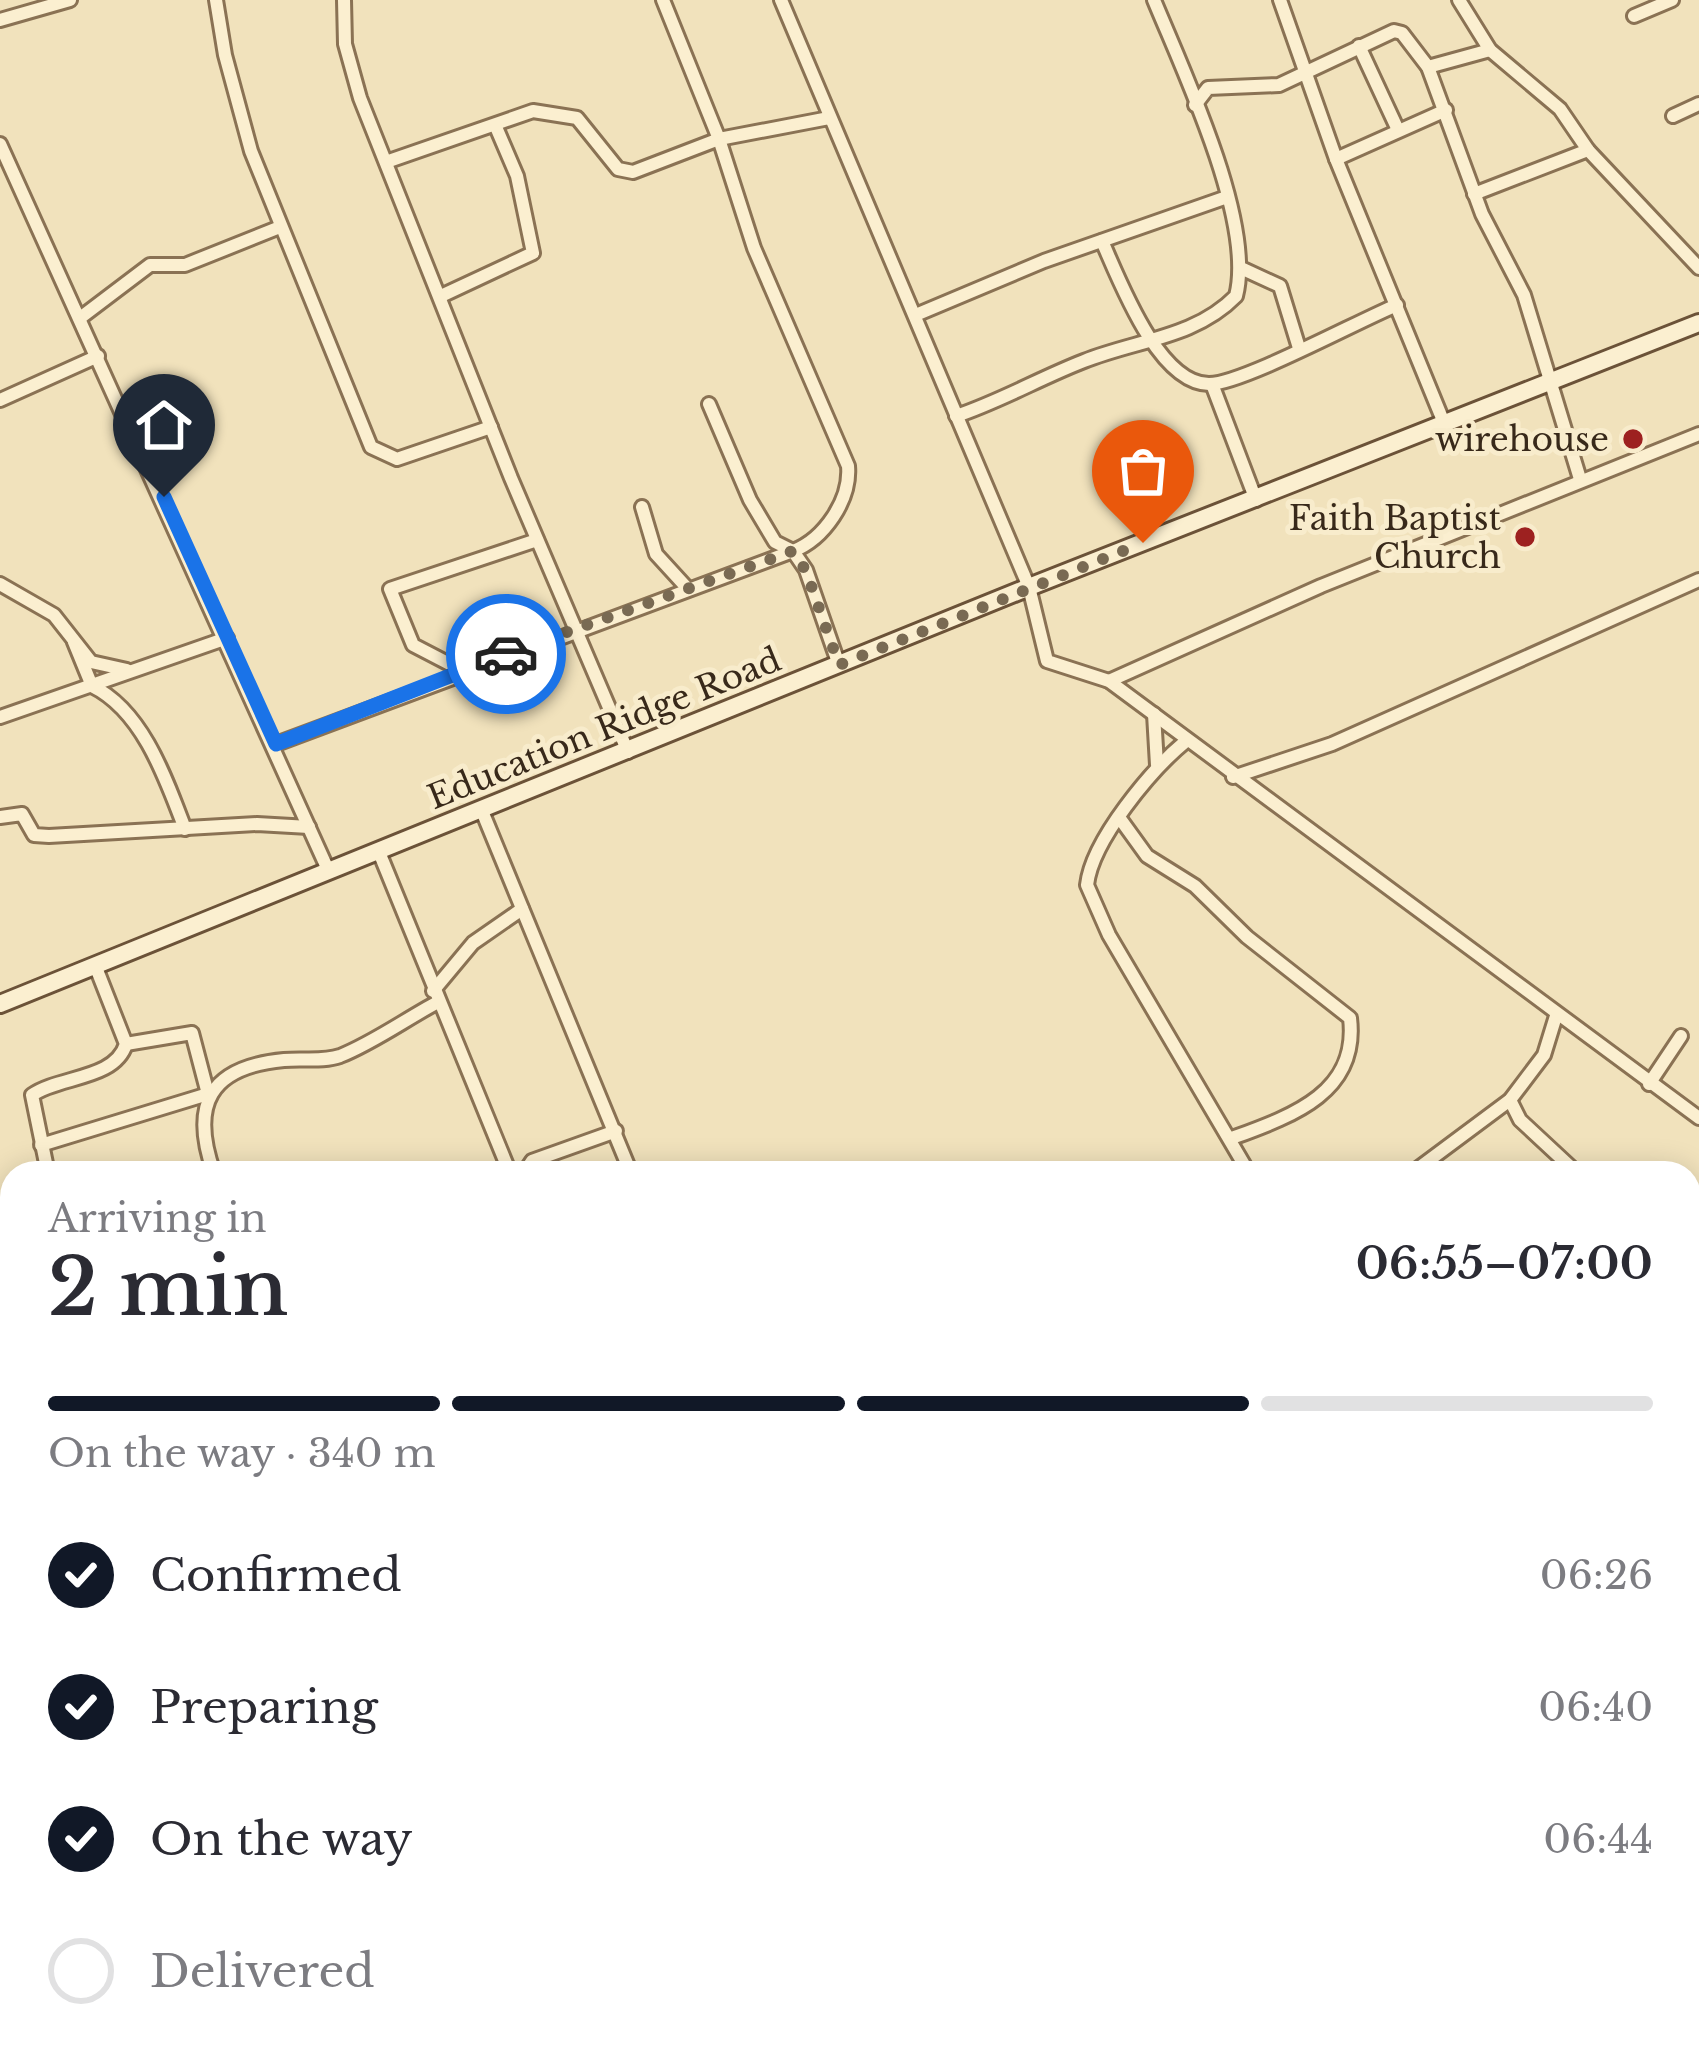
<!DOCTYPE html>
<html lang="en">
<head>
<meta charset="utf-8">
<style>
  body { margin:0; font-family:"Libre Baskerville",serif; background:#f7f7f7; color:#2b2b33; height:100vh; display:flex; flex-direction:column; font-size:45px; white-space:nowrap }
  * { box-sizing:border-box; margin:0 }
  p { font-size:39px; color:#7c7c81 }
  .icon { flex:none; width:66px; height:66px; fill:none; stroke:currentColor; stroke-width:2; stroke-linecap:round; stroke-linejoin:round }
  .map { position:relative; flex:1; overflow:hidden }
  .details { position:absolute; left:0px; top:1161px; width:1701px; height:903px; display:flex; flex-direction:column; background:#fff; border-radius:36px 36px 0 0; box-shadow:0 6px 30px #0003 }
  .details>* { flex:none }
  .pin { position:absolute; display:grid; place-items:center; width:102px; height:102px; color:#fff; margin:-123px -51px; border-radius:50% 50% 50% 0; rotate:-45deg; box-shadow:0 0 12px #0007 }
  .pin .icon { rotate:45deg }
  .courier { position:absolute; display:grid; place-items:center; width:120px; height:120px; margin:-60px; border:9px solid #1a73e8; border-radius:50%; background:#fff; color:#222; box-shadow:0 3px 15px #0007 }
  .summary em { font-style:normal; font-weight:600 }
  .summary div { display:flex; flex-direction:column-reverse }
  .summary { display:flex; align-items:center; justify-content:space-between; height:204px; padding:0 48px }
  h1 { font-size:78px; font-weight:600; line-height:90px }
  .bar { display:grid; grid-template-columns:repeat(4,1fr); gap:18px 12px; align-content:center; height:144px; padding:0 48px }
  .bar i { height:15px; border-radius:9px; background:#e1e1e2 }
  .bar .active { background:#111827 }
  .bar p { grid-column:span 4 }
  ol { padding:0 48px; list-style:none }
  li { display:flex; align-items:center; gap:36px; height:132px }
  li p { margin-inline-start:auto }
  li .icon { padding:12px; border-radius:50%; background:#111827; color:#fff; stroke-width:4 }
  li:last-child { color:#7c7c81 }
  li i { width:66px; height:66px; border:6px solid #e1e1e2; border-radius:50% }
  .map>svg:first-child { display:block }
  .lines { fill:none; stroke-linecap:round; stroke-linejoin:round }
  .minor-casing { stroke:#8a7254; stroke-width:18 }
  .secondary-casing { stroke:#6b5238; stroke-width:22 }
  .minor { stroke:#fbefd0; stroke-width:12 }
  .secondary { stroke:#fbefd0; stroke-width:16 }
  .done { stroke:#796a53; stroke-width:12; stroke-dasharray:0 21.6 }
  .route { stroke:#1a73e8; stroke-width:15 }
  .poi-dot { fill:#9d2120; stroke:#f8eccc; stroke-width:4.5 }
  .labels { text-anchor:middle; stroke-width:10; stroke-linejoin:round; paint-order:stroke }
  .poi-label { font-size:33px; fill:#38291a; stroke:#f8eccc; text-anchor:end }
  .street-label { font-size:33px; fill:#38291a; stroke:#f8eccc }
</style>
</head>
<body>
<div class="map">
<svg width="1699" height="2062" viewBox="0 0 1699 2062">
  <rect width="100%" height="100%" fill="#f1e2bc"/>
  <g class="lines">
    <defs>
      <g id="minor">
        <polyline points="216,0 225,55 251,151 371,447 397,459 491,427"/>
        <polyline points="344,0 345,44 360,98 511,478 628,752"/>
        <polyline points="781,0 1029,587 1047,661 1109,681 1699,1118"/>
        <polyline points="1280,0 1336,159 1444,423"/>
        <polyline points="1459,0 1490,50 1560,109 1588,150 1699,268"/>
        <polyline points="1634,16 1672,0"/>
        <polyline points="0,20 70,0"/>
        <polyline points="1359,46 1398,130"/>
        <polyline points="1428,67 1490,50"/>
        <polyline points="1195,105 1208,88 1279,85 1394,31 1402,33 1428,67 1482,214 1524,295 1580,479"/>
        <polyline points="1673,116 1699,104"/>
        <polyline points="0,144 329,872"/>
        <polyline points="1336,159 1446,110"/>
        <polyline points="386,162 533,111 577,118 618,169 633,172 719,139 829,118"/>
        <polyline points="1474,194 1588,150"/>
        <path d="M1102 241C1119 279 1158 384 1209 384 1242 384 1358 321 1397 305"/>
        <polyline points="1243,269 1280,286 1299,348"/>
        <polyline points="441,296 533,253 517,176 496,127"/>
        <polyline points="918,314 1044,261 1227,197"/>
        <polyline points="80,318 150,265 185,265 280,227"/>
        <polyline points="1212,384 1256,500"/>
        <polyline points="0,400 98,356"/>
        <polyline points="709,404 750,500 775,542 793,551 806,570 839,665"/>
        <path d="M956 416C1001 401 1040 378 1084 361 1136 340 1195 338 1236 296 1255 222 1184 73 1154 0"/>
        <polyline points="642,507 656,554 688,589"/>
        <polyline points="0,584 54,615 91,662 127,670"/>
        <path d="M74 642 92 686C143 711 166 779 185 829"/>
        <polyline points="465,672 413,645 390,589 537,540"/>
        <polyline points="1109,681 1321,586 1699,434"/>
        <polyline points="1154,714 1157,765"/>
        <polyline points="0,717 227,638"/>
        <path d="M1186 741C1152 769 1092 840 1087 885L1109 935 1249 1173"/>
        <path d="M276 744 793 551C824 539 851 500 848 466L754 248 719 139 663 0"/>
        <polyline points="1233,777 1332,744 1699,580"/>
        <polyline points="482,811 631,1173"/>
        <polyline points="0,817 22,814 34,835 49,836 257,824 309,827"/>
        <path d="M1121 820 1147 856 1195 886 1247 937 1350 1018C1359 1093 1292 1116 1232 1138"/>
        <polyline points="379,852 510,1173"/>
        <polyline points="433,991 473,943 522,909"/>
        <polyline points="126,1044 192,1033 208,1094"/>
        <polyline points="1649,1084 1681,1036"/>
        <polyline points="1510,1100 1520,1120 1577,1173"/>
        <polyline points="41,1145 208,1094"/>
        <path d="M48 1173 32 1095C59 1076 115 1080 126 1044L95 965"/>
        <path d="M214 1173C190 1105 209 1067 284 1060 302 1058 323 1062 340 1056 373 1043 406 1019 438 1002"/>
        <polyline points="524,1173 532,1161 616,1131"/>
        <polyline points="1412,1173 1510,1100 1544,1055 1556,1016"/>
        <polyline points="1689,1277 1699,1286"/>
        <polyline points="1689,1384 1699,1378"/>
        <polyline points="0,1538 12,1537"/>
        <polyline points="1689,1544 1699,1544"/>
        <polyline points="0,1658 12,1655"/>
        <polyline points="1689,1668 1699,1672"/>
        <polyline points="0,1674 12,1734"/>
        <polyline points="0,1762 12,1761"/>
        <polyline points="1689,1856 1699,1861"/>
        <polyline points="1689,1898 1699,1880"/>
        <polyline points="1370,2052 1398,2062"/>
        <polyline points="2,2062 12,2014"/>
        <polyline points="125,2062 125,2052"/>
        <polyline points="156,2062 192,2053 247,2055"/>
        <polyline points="360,2062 361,2052"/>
        <polyline points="611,2062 611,2052"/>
        <polyline points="1084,2062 1085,2052"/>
        <polyline points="1191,2062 1192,2052"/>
        <polyline points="1473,2062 1478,2052"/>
        <polyline points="1598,2062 1604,2052"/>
      </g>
      <polyline id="secondary" points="0,1004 1029,587 1699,323"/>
    </defs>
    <use href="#minor" class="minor-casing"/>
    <use href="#secondary" class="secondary-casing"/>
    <use href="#minor" class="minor"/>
    <use href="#secondary" class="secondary"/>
  </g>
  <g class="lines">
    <polyline class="done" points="506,654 793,551 806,571 839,665 1143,543"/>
    <polyline class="route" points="164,497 276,744 506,654"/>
  </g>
  <g class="poi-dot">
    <circle cx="1633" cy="439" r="12"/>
    <circle cx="1525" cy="537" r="12"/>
  </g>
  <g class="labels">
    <g class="poi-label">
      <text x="1609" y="451">wirehouse</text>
      <text x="1501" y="530">Faith Baptist<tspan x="1501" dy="38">Church</tspan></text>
    </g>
    <g class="street-label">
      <text transform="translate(604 728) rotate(-22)" y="12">Education Ridge Road</text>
    </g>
  </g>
</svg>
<div class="pin" style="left:1143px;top:543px;background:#ea580c"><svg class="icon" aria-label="bag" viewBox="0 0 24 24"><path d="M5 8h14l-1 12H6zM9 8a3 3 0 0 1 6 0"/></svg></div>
<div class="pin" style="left:164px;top:497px;background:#1f2937"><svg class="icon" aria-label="home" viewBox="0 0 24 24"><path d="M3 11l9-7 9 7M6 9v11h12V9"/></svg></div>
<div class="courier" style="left:506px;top:654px"><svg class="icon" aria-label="car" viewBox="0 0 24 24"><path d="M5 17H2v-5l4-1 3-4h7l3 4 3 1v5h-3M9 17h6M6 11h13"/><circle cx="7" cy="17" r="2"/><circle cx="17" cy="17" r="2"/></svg></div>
<section class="details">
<div class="summary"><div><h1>2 min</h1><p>Arriving in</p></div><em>06:55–07:00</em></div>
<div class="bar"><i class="active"></i><i class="active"></i><i class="active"></i><i></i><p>On the way · 340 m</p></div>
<ol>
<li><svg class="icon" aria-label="check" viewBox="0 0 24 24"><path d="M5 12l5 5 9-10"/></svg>Confirmed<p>06:26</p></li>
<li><svg class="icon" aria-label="check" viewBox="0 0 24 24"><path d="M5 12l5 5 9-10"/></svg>Preparing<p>06:40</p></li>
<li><svg class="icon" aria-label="check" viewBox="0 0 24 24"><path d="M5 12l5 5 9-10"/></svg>On the way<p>06:44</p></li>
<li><i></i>Delivered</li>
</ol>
</section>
</div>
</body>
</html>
